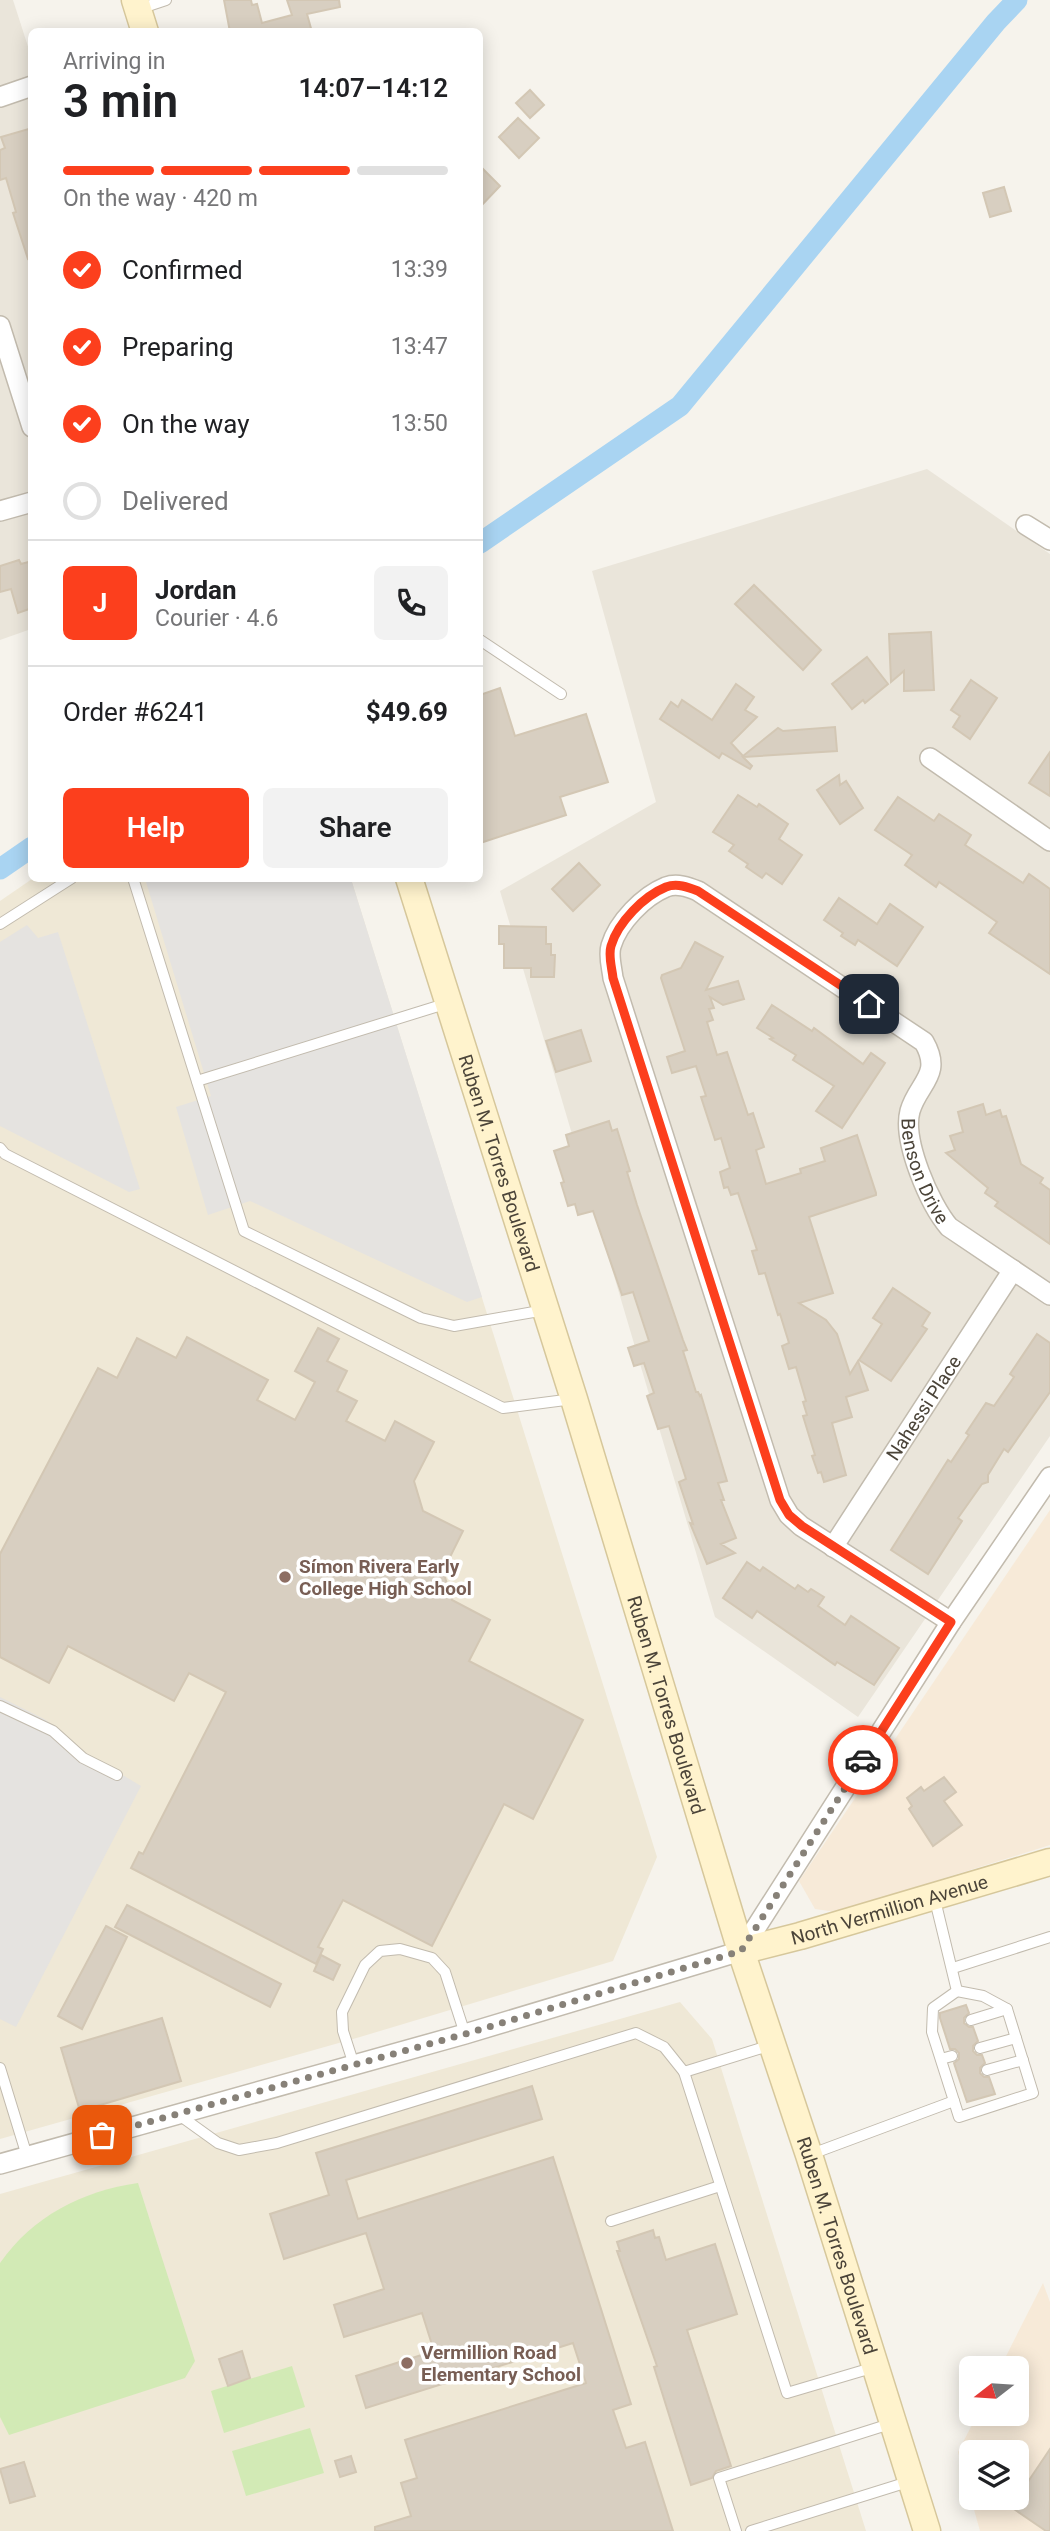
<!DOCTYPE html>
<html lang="en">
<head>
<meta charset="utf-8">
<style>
  body { margin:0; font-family:Roboto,sans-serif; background:#f2f2f2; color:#202124; height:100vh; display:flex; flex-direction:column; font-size:26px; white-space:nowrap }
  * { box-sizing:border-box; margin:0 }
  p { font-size:23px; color:#757577 }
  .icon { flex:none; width:38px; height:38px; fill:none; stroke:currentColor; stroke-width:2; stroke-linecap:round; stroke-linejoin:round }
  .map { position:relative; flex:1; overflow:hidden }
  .sheet { position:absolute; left:28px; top:28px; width:455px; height:854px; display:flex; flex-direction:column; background:#fff; border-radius:10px; box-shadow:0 4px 18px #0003 }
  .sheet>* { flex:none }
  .needle { width:46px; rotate:253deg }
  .buttons { position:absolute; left:959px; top:2356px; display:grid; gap:14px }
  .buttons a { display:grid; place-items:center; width:70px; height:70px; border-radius:10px; background:#fff; box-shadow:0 4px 18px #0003; font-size:35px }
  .pin { position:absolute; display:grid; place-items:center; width:60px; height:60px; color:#fff; margin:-30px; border-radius:14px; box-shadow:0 4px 10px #0006 }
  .courier { position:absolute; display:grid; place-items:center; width:70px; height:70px; margin:-35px; border:5px solid #fc3f1d; border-radius:50%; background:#fff; color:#222; box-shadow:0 2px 9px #0007 }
  .headline em { font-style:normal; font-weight:600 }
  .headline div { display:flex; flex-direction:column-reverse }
  .headline { display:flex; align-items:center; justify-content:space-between; height:119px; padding:0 35px }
  h1 { font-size:46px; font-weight:600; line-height:52px }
  .bar { display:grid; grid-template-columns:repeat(4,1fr); gap:10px 7px; align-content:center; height:84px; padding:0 35px }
  .bar i { height:9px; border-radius:5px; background:#e0e0e0 }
  .bar .on { background:#fc3f1d }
  .bar p { grid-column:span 4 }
  .line { display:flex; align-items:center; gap:18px; padding:0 35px; border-top:2px solid #e0e0e0 }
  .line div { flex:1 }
  .round { display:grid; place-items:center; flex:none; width:74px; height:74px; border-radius:10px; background:#f2f2f2 }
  ol { padding:0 35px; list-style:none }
  li { display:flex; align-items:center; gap:21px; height:77px }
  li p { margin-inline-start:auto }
  li .icon { padding:7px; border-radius:50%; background:#fc3f1d; color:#fff; stroke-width:4 }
  li:last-child { color:#757577 }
  li i { width:38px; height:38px; border:4px solid #e0e0e0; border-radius:50% }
  .action { display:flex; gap:14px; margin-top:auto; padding:14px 35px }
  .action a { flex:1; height:80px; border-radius:10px; background:#fc3f1d; color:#fff; font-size:28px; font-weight:600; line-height:80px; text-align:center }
  .action a+a { background:#f2f2f2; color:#202124 }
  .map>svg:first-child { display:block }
  .residential { fill:#eae5da }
  .commercial { fill:#f7ead8; fill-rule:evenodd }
  .education { fill:#efe8d6 }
  .green { fill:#d2eab5 }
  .parking { fill:#e5e3e0 }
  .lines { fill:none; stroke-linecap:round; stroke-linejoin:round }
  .canal { stroke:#a9d4f2; stroke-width:21 }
  .building { fill:#d8cfc1; stroke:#d3c7b4; stroke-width:2 }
  .lane-casing { stroke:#c2bbae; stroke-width:12 }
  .street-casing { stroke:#c2bbae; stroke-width:22 }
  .secondary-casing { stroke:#d6c79b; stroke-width:29 }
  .lane { stroke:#fff; stroke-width:10 }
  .street { stroke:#fff; stroke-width:19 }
  .secondary { stroke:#fff3cd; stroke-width:26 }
  .done { stroke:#878178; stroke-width:7; stroke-dasharray:0 12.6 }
  .route { stroke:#fc3f1d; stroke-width:9 }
  .education-dot { fill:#8d6e63; stroke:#fff; stroke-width:2.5 }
  .labels { text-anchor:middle; stroke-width:7; stroke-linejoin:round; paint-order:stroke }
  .street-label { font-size:19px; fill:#4b4439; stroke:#fff }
  .education-label { font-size:19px; font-weight:bold; fill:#785e54; stroke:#fff; text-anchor:start }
</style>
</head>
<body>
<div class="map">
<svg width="1050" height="2531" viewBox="0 0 1050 2531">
  <rect width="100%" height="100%" fill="#f6f3ec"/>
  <g class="residential">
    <polygon points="0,0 13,0 32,59 31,629 0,640"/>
    <polygon points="927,469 1050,554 1050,1436 858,1717 715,1617 500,891 656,802 592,571"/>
  </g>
  <g class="commercial">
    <polygon points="1050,1510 1050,1845 836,1912 815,1909 799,1881"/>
    <path d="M1043 2283 1050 2302V2531H980L958 2452 978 2413H1017V2368H1000ZM971 2452H1017V2497H971Z"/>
  </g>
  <g class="education">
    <polygon points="32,879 351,879 657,1857 613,1961 360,2037 0,2139 0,901"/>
    <polygon points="680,2002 712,2039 866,2531 0,2531 0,2194"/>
  </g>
  <g class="green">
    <path d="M138 2183 195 2361 185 2378 9 2435 0 2417V2263C33 2216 82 2191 138 2183Z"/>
    <polygon points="292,2366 305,2407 224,2433 211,2391"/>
    <polygon points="310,2428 324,2473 246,2496 232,2451"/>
  </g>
  <g class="parking">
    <polygon points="150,878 351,879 482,1297 467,1302 250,1201 208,1215 176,1107 211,1096 146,882"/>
    <polygon points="27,925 38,938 58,932 140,1189 129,1192 0,1126 0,942"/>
    <polygon points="0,1697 46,1720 84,1752 141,1786 16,2027 0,2019"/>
  </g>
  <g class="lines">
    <g class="canal">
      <polyline points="480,543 680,406 996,22 1017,0"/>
      <polyline points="0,869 32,847"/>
    </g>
  </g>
  <g class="building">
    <polygon points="224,0 251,0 252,5 257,4 262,23 292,15 287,0 339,0 340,7 307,14 312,32 230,32"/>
    <polygon points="530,90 544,105 530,118 516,103"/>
    <polygon points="518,118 539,138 519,158 499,137"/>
    <polygon points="32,128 32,258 28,259 13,213 16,212 6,178 0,180 0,150 5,148 1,137"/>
    <polygon points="480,166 500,186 480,207"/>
    <polygon points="1004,187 1011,211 990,217 983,193"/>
    <polygon points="19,560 21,564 32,561 32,608 18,613 11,589 0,592 0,566"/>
    <polygon points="754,585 821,650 803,670 735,604"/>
    <polygon points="931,632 934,690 904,691 904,671 891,682 889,634"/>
    <polygon points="867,657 888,684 865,703 863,700 852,709 832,684"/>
    <polygon points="971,680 997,698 970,739 953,727 960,716 951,710"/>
    <polygon points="736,684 754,697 745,710 757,717 731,743 743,756 778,728 783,731 835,727 837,751 743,757 752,766 750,769 722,753 719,758 660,719 671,702 678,707 682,700 712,720"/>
    <polygon points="500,688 515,736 586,714 608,782 560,797 566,815 480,843 480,695"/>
    <polygon points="1050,752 1050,796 1029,783"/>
    <polygon points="839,775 840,785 846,781 863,808 840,824 817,790"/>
    <polygon points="738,795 757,807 759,804 788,824 779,839 802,855 782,884 766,873 762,878 746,867 748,864 729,851 734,845 713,832"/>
    <polygon points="898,797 934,821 939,814 971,835 965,845 1023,883 1029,874 1050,889 1050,974 989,933 997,922 939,882 936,887 905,865 912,855 875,830"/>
    <polygon points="579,863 600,885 573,911 552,889"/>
    <polygon points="839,898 877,924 890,904 923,927 897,966 858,940 855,945 841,936 843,933 824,920"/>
    <polygon points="499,926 546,927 546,944 551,944 551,955 555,955 554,977 531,977 531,968 504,968 504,944 499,944"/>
    <polygon points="695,942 723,957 706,990 738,981 744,999 723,1005 710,997 714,1008 709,1009 713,1020 707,1022 717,1055 727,1052 748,1115 753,1113 764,1147 756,1150 766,1184 801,1173 800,1169 825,1161 821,1148 857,1135 876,1193 876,1195 809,1217 833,1293 799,1303 826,1320 837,1334 850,1374 858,1361 868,1390 846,1397 852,1417 832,1423 846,1475 824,1482 821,1472 818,1473 812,1456 815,1455 803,1416 807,1415 803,1402 806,1401 796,1367 789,1369 782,1346 789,1343 780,1314 778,1315 765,1273 759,1274 752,1251 757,1250 738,1193 731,1195 728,1187 724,1188 720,1172 730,1168 721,1138 715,1140 701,1097 706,1096 696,1066 672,1073 667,1057 685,1051 661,978 662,975 681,968"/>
    <polygon points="772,1005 812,1031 814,1028 863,1064 871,1053 885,1063 842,1128 816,1111 834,1086 793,1060 796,1055 770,1039 773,1038 757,1028"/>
    <polygon points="581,1030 591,1061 556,1072 546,1041"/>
    <polygon points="983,1104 986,1115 1000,1110 1002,1117 1006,1116 1021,1164 1043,1178 1040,1183 1050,1190 1050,1244 995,1206 998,1202 985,1193 988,1188 946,1153 955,1150 950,1136 963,1132 958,1112"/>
    <polygon points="609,1121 612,1131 617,1129 630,1171 627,1172 637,1205 683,1340 687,1350 683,1351 696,1392 698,1392 700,1396 701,1395 727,1481 718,1483 724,1500 721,1500 736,1538 721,1544 735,1553 707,1564 690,1523 693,1524 679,1482 686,1479 669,1426 658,1429 647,1396 654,1393 644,1363 634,1366 628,1348 649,1341 633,1292 622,1295 593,1211 578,1215 575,1204 568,1206 561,1183 564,1182 554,1151 569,1146 566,1135"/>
    <polygon points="893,1288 930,1313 922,1326 927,1329 891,1381 859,1360 882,1324 873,1318"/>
    <polygon points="318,1328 339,1339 327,1361 347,1371 337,1391 357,1401 346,1421 385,1441 395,1421 434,1442 414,1481 423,1511 463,1531 443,1571 452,1600 490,1620 469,1661 583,1720 533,1819 504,1804 432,1946 343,1900 318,1947 323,1949 316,1964 131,1868 139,1852 143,1854 226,1692 189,1673 174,1701 68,1646 49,1683 0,1657 0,1554 98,1368 117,1378 137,1338 176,1358 187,1337 268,1380 257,1400 295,1420 315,1382 295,1371"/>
    <polygon points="1037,1334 1050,1343 1050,1392 1008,1452 1004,1449 988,1475 988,1482 982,1484 958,1518 962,1521 928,1574 891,1550 948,1460 951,1462 969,1435 966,1433 986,1403 994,1406 1014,1377 1010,1374"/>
    <polygon points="747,1562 760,1571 763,1567 795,1589 798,1585 808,1592 811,1589 824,1597 818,1606 845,1625 851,1616 899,1648 874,1685 837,1662 835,1665 757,1611 752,1618 723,1598"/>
    <polygon points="944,1777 956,1792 944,1801 962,1825 933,1846 909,1809 912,1806 907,1798 921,1787 924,1791"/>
    <polygon points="127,1905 281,1984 270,2007 115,1927"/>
    <polygon points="106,1926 127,1937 82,2029 58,2016"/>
    <polygon points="321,1955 340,1965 333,1980 314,1971"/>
    <polygon points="966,2005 969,2013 964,2018 964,2023 969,2027 973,2027 978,2041 973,2046 973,2051 977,2055 982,2055 985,2063 980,2068 980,2073 984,2077 989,2077 995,2094 967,2102 954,2063 959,2059 959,2053 955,2049 950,2049 940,2018 940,2013"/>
    <polygon points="162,2018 181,2081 80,2111 61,2048"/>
    <polygon points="532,2086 542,2119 346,2180 358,2219 553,2157 631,2404 613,2410 626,2448 645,2442 673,2531 375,2531 375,2527 411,2516 401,2483 417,2478 405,2440 586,2383 573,2343 366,2408 356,2376 434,2351 422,2313 344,2337 334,2305 384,2289 366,2233 284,2259 270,2214 329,2195 316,2153"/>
    <polygon points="653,2230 655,2238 659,2237 666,2260 715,2244 737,2314 687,2330 731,2466 716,2471 712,2478 691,2485 654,2367 657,2366 617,2251 620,2251 617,2242"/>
    <polygon points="242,2351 250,2378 228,2386 219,2359"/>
    <polygon points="1050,2449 1050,2531 1046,2531 1011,2507"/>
    <polygon points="351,2456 356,2472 340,2477 335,2461"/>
    <polygon points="24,2462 35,2496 10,2503 0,2469"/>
  </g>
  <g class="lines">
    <defs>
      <g id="lane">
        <polyline points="139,9 166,0"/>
        <polyline points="480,640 561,694"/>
        <polyline points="133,878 244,1231 421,1318 454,1326 545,1310"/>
        <polyline points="0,924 72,878"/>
        <polyline points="197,1081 448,1003"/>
        <polyline points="0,1148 5,1154 503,1408 573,1399"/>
        <polyline points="0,1706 53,1731 83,1758 117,1775"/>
        <polyline points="953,1968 1050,1937"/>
        <polyline points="971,2020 1007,2009"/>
        <polyline points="980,2048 1016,2038"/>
        <polyline points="941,2059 952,2056"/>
        <polyline points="354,2065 343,2031 342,2012 365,1965 380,1951 400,1949 432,1958 445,1972 465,2034"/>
        <polyline points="0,2068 27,2156"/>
        <polyline points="987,2070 1023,2060"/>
        <polyline points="684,2072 787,2393 875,2367"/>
        <polyline points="954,2101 959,2117 1033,2093 1007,2009 983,1996 957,1991"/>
        <polyline points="179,2115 218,2143 239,2150 277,2143 636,2033 664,2047 684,2072 771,2045"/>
        <polyline points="809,2155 954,2101 932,2032 933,2008 957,1991 934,1896"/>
        <polyline points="611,2221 720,2186"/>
        <polyline points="736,2531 719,2478 893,2423"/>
        <polyline points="751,2531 911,2481"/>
      </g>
      <g id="street">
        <polyline points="0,97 32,86"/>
        <polyline points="0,326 32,427"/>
        <polyline points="0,511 32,502"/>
        <polyline points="1026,525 1050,540"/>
        <polyline points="930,758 1050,841"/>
        <path id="s1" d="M833 1547 1013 1270"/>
        <path id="s2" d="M951 1622 801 1526 789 1515 780 1500 613 978C612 968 608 956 611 946 618 922 644 896 666 887 677 883 688 887 698 891L924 1042C943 1075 918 1083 910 1111 902 1141 930 1205 949 1227L1050 1295"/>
        <polyline points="0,2164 465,2034 741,1951 951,1622 1050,1477"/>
      </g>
      <g id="secondary">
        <polyline points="135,0 145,32"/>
        <path id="s3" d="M409 878 574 1399 741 1951 809 2155 927 2531"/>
        <path id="s4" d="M741 1951 800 1936 1050 1862"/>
      </g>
    </defs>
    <use href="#lane" class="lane-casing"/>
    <use href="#street" class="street-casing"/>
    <use href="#secondary" class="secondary-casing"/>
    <use href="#lane" class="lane"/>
    <use href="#street" class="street"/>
    <use href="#secondary" class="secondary"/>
  </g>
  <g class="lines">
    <polyline class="done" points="102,2135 465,2034 741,1951 863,1760"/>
    <path class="route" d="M863 1760 951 1622 802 1526 789 1515 780 1500 613 978C612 968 608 956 611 946 618 922 644 896 666 887 677 883 688 887 698 891L869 1004"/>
  </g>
  <g class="education-dot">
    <circle cx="285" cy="1577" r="7"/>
    <circle cx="407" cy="2363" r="7"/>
  </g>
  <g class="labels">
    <g class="street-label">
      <text dy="7" stroke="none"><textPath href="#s3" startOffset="299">Ruben M. Torres Boulevard</textPath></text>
      <text dy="7" stroke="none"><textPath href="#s2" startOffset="1318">Benson Drive</textPath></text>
      <text dy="7" stroke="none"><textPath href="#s1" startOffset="166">Nahessi Place</textPath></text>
      <text dy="7" stroke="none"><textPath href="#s3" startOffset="866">Ruben M. Torres Boulevard</textPath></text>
      <text dy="7" stroke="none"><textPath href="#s4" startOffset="154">North Vermillion Avenue</textPath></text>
      <text dy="7" stroke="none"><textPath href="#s3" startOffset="1433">Ruben M. Torres Boulevard</textPath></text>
    </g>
    <g class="education-label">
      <text x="299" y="1573">Símon Rivera Early<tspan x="299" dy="22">College High School</tspan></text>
      <text x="421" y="2359">Vermillion Road<tspan x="421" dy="22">Elementary School</tspan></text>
    </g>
  </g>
</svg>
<div class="buttons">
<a><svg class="needle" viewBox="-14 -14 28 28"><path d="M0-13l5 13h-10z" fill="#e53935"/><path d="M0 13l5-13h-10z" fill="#757577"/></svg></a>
<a><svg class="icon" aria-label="layers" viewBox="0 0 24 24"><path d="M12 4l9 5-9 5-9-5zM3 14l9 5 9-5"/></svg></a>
</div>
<div class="pin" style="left:102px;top:2135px;background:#ea580c"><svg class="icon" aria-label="bag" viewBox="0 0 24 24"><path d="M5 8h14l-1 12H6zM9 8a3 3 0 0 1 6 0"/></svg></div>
<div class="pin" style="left:869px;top:1004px;background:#1f2937"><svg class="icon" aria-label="home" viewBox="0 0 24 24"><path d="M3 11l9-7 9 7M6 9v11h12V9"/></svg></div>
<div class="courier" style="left:863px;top:1760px"><svg class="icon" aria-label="car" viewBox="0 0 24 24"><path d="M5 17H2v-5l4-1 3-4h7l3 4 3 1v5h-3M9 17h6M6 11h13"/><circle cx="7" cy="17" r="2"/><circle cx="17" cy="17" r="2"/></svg></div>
<section class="sheet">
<div class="headline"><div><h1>3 min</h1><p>Arriving in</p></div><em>14:07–14:12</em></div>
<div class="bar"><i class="on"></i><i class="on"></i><i class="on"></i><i></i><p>On the way · 420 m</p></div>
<ol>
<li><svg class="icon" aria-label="check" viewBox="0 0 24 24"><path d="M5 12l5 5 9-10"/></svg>Confirmed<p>13:39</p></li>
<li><svg class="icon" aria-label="check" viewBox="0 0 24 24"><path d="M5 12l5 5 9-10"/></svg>Preparing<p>13:47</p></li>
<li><svg class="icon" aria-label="check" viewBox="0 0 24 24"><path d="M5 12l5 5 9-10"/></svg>On the way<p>13:50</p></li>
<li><i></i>Delivered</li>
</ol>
<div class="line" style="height:126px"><b class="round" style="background:#fc3f1d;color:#fff">J</b><div><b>Jordan</b><p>Courier · 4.6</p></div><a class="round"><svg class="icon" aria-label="phone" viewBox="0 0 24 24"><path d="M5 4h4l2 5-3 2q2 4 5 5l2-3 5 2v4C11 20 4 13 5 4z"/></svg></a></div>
<div class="line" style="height:91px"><div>Order #6241</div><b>$49.69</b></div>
<div class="action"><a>Help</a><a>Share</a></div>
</section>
</div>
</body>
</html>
